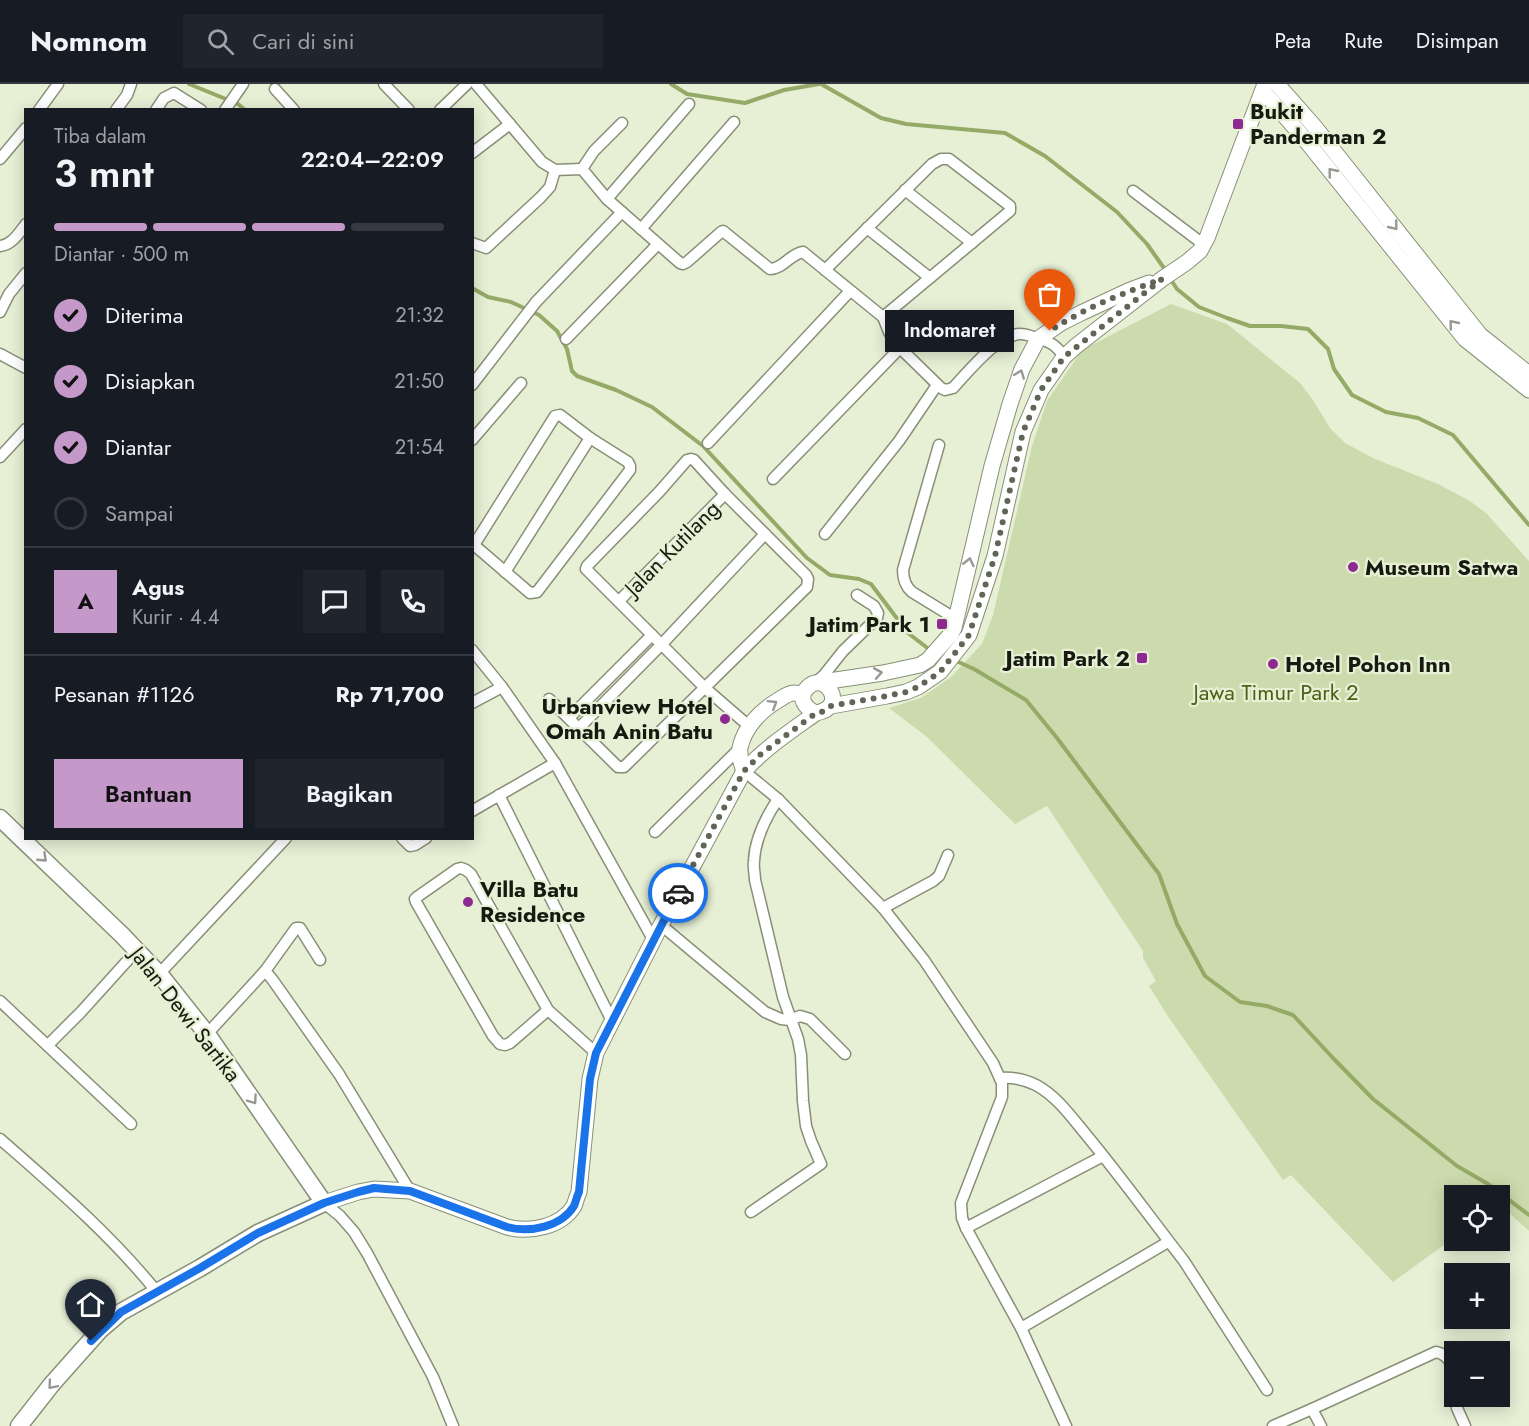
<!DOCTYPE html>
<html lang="id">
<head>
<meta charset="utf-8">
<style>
  body { margin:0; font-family:Jost,sans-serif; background:#20242c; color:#f1f3f6; height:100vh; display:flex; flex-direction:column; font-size:22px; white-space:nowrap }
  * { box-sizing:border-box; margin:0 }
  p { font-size:20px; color:#9ea1a6 }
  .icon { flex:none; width:33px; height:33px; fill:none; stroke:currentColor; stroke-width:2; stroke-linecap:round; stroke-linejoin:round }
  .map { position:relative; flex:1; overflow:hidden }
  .side { position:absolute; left:24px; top:24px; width:450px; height:732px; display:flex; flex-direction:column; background:#171b24; border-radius:0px; box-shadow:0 3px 15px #0003 }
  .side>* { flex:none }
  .fabs { position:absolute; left:1444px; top:1101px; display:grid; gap:12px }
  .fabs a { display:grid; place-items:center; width:66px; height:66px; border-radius:0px; background:#171b24; box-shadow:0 3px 15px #0003; font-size:30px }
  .pin { position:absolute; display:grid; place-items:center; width:51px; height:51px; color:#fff; margin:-62px -26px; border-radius:50% 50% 50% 0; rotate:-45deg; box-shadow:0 0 6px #0007 }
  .pin .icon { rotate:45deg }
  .courier { position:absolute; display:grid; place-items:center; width:60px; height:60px; margin:-30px; border:4px solid #1a73e8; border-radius:50%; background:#fff; color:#222; box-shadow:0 2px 8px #0007 }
  .bubble { position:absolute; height:42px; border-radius:0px; background:#171b24; box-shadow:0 3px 15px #0003; font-size:20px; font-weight:600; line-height:42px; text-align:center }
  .headline em { font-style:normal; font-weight:600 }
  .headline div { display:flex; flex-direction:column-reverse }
  .headline { display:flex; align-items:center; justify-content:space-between; height:102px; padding:0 30px }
  h1 { font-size:39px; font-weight:600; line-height:45px }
  .bar { display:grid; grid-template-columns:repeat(4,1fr); gap:9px 6px; align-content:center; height:72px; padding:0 30px }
  .bar i { height:8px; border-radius:4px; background:#363941 }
  .bar .on { background:#c499c9 }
  .bar p { grid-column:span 4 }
  .line { display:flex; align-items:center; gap:15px; padding:0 30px; border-top:2px solid #363941 }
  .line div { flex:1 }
  .round { display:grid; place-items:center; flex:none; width:63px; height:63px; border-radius:0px; background:#20242c }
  ol { padding:0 30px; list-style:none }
  li { display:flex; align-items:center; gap:18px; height:66px }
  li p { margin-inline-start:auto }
  li .icon { padding:6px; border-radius:50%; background:#c499c9; color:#111; stroke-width:4 }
  li:last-child { color:#9ea1a6 }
  li i { width:33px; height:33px; border:3px solid #363941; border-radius:50% }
  .button { display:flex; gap:12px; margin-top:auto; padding:12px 30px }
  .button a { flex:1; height:69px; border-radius:0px; background:#c499c9; color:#111; font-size:24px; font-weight:600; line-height:69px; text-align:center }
  .button a+a { background:#20242c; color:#f1f3f6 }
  header { display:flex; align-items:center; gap:36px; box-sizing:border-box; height:84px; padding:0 30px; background:#171b24; border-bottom:2px solid #363941 }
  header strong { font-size:28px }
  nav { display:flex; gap:33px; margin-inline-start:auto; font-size:21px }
  .search { width:420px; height:54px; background:#20242c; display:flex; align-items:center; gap:15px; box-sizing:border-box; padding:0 21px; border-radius:0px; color:#9ea1a6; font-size:22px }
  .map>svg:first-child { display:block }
  .green { fill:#ccdbad }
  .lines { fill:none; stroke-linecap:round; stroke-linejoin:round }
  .stream { stroke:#95aa66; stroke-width:4 }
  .street-casing { stroke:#879077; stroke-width:13 }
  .secondary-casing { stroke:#879077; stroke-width:17 }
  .primary-casing { stroke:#879077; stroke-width:19 }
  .street { stroke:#fff; stroke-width:10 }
  .secondary { stroke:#fff; stroke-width:15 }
  .primary { stroke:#fff; stroke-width:16 }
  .oneway { stroke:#979893 }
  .done { stroke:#606555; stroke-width:6; stroke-dasharray:0 10.8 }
  .route { stroke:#1a73e8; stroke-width:8 }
  .poi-dot { fill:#8d2a91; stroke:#e7f0d5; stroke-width:2 }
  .labels { text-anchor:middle; stroke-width:4.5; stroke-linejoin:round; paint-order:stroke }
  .poi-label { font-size:22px; font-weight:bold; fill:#171a10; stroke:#e7f0d5; text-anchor:start }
  .street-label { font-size:22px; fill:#171a10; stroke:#e7f0d5 }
  .park-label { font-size:22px; fill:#4e6016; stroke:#e7f0d5 }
</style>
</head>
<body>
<header>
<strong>Nomnom</strong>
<div class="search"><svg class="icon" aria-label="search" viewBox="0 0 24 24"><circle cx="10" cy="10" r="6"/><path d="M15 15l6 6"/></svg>Cari di sini</div>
<nav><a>Peta</a><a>Rute</a><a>Disimpan</a></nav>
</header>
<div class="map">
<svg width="1529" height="1342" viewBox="0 0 1529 1342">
  <rect width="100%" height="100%" fill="#e7f0d5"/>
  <polygon class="green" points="1171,220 1227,240 1300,299 1313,316 1330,344 1345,359 1375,375 1438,400 1470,417 1487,430 1529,477 1529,1147 1500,1121 1500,1112 1455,1112 1455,1153 1393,1198 1291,1091 1283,1096 1169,934 1149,902 1156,897 1143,874 1143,867 1047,722 1015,740 927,653 889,624 921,614 951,593 982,560 993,531 1032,362 1047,317 1082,266"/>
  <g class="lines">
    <g class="stream">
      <polyline points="189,0 238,20 245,26"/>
      <polyline points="671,0 687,10 745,19 784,6 819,0"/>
      <polyline points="821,0 881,34 906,40 1005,49 1045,72 1117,128 1147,160 1166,187"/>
      <polyline points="1169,193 1177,205 1199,223 1227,234 1250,242 1281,242 1308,245 1328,265 1334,285 1352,311 1386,328 1418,334 1453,351 1529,441"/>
      <polyline points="472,204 488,213 511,218 539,231 557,247 567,265 572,287 577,292 616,306 652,323 703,362 807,474 830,491 859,495 871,500 908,549 930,566"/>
      <polyline points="954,576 974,585 1026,616 1057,654 1159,790 1177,840 1205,892 1240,918 1267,922 1293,931 1333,974 1373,1015 1457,1082 1488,1100 1529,1131"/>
    </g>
    <defs>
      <g id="street">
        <polyline points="384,0 409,26"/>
        <path d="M476 0 542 78 555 86 582 85 607 115 680 179 683 180 687 178 721 148 723 147 770 185C783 185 790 170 803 168L883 233 889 248 897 261 941 304 945 306 953 304C968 288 999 249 1021 250 1027 250 1033 253 1039 255 1051 258 1057 262 1064 273"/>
        <polyline points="275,5 294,26"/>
        <polyline points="39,26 58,0"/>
        <polyline points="116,26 127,11 131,0"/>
        <polyline points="156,26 164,14 174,9 201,26"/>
        <polyline points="225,26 243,0"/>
        <polyline points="440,26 467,0"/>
        <polyline points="472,69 510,40"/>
        <polyline points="0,75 26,44"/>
        <polyline points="582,85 594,67 622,39"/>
        <polyline points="905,106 972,159"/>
        <polyline points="1133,107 1203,160"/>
        <polyline points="607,115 689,20"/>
        <polyline points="867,144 930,194"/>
        <polyline points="641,145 734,38"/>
        <polyline points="472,159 486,164 541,113 550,103 555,86"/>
        <path d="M0 162C12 161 19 149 26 140"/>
        <polyline points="825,186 932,80 941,75 949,75 1010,122 1010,127 883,233"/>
        <polyline points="0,228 9,210 26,189"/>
        <polyline points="566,255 658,160"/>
        <polyline points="0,270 26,284"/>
        <polyline points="472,301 536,218 622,128"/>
        <polyline points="472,356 521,299"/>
        <polyline points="708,359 850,207"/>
        <path d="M939 361 903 486C903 495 905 502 912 508L956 535"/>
        <polyline points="0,373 26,345"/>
        <polyline points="773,395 900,264"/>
        <polyline points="825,450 899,357 937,301"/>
        <polyline points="472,460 474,461 530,509 537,508 630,386 630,382 628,378 590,354 560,331 555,332 474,461"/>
        <polyline points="505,488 590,354"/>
        <polyline points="619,517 725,410"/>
        <polyline points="472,566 502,603 555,679 654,857"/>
        <polyline points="815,599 824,591 843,567 877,534 878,529 874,522 857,511"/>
        <polyline points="549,615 618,683 624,683 807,503 808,495 806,491 725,410 694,376 691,375 687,376 660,407 587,482 586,485 705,604 750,643"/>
        <polyline points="472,619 502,603"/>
        <polyline points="569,634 652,551"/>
        <polyline points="579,644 661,561 765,450"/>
        <polyline points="744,687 778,715 883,824 924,876 993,979 1002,999 1002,1013 961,1119 962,1134 966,1144 1021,1244 1066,1342"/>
        <polyline points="499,711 612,937"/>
        <polyline points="472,727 555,679"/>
        <polyline points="655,748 740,664"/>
        <polyline points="402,754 410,762 415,761 426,754"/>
        <polyline points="883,824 933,797 939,792 948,771"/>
        <polyline points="661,841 765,928 781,935 790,936 800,932 810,935 845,970"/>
        <polyline points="265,887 296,844 300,844 320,876"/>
        <polyline points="159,890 286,754"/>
        <polyline points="0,917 131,1040"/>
        <polyline points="548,926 510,959 505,961 500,960 493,952 416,818 415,815 417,813 457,785 461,784 466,786 471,790 548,926 596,969"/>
        <polyline points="207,950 265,887 272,895 339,990 410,1107"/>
        <polyline points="48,961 81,928 137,866"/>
        <path d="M1000 994C1013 993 1024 995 1036 1001 1058 1013 1072 1034 1088 1053 1121 1093 1152 1136 1184 1177L1267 1306"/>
        <path d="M0 1055C56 1104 110 1150 157 1208"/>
        <polyline points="324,1119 340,1132 354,1148 367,1169 433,1293 453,1342"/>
        <path d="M751 1128 821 1080 811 1057 806 1042 803 1017 801 971 798 955 783 913 755 796C755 790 753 783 754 777 755 755 766 733 778 715"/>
        <polyline points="966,1144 1103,1072"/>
        <polyline points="1021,1244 1168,1158"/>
        <polyline points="1456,1312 1457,1324 1465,1342"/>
        <polyline points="1312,1325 1321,1342"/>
        <path d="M1273 1342 1312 1325 1436 1268C1452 1271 1454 1287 1455 1301"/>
      </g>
      <g id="secondary">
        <polyline points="1277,0 1314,42 1480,251 1529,290"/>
        <polyline points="1263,7 1303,53 1465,255 1529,306"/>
        <polyline points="824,600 829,597 883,589 920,581 928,576 951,550 954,544 992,382 1010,320 1022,285 1038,255 1061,239 1081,229 1128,207 1149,199"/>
        <polyline points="831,622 887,612 906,608 918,603 940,588 969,551 995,472 1023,348 1041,306 1064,273 1076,262 1162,195 1187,178 1200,167 1207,154 1265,0"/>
        <path d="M744 687C741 679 739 673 740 664 744 644 760 627 777 617 782 614 788 609 794 609 796 609 801 610 803 610"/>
        <path d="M324 1119 358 1108 374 1105 410 1107 507 1143C530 1149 561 1143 574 1122 576 1117 577 1112 579 1108L590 995 596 969 661 841 744 687C765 664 791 647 816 629 850 623 824 585 807 604 797 614 806 625 816 629"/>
      </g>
      <polyline id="primary" points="0,734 122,851 161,892 207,950 324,1119 258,1149 200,1184 121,1228 100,1246 52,1300 19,1342"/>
    </defs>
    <use href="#street" class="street-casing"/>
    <use href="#secondary" class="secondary-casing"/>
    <use href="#primary" class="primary-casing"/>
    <use href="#street" class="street"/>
    <use href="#secondary" class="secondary"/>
    <use href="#primary" class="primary"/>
  </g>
  <defs><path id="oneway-chevron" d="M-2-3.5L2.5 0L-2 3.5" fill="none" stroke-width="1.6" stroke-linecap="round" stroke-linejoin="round" transform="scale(1.5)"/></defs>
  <g class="oneway">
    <use href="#oneway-chevron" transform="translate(1332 88) rotate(-129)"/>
    <use href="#oneway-chevron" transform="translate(1394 142) rotate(51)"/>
    <use href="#oneway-chevron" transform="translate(1453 240) rotate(-129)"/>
    <use href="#oneway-chevron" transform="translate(1020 290) rotate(-69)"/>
    <use href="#oneway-chevron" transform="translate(969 478) rotate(-77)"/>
    <use href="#oneway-chevron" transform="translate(878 589) rotate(-10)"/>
    <use href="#oneway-chevron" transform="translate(773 620) rotate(-32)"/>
    <use href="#oneway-chevron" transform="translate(43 774) rotate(43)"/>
    <use href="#oneway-chevron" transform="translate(253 1016) rotate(55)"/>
    <use href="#oneway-chevron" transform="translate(52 1301) rotate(130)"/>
  </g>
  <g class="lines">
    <path class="done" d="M678 809 744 687 761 670 816 629 825 627 831 622 887 612 906 608 918 603 940 588 959 564 969 551 995 472 1023 348 1041 306 1064 273 1162 195C1124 209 1084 224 1050 247"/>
    <path class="route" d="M91 1257 121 1228 200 1184 258 1149 324 1119 358 1108 374 1104 410 1107 507 1143C530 1149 561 1143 574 1122 576 1117 577 1112 579 1108L590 995 596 969 678 809"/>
  </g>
  <g class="poi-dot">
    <rect x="1232" y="34" width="12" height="12" rx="3"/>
    <circle cx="1353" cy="483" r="6"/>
    <rect x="936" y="534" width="12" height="12" rx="3"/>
    <rect x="1136" y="568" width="12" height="12" rx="3"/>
    <circle cx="1273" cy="580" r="6"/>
    <circle cx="725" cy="635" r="6"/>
    <circle cx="468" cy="818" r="6"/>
  </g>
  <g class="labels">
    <g class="poi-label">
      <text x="1250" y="35">Bukit<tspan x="1250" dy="25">Panderman 2</tspan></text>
      <text x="1365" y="491">Museum Satwa</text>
      <text x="930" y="548" text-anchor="end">Jatim Park 1</text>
      <text x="1130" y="582" text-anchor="end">Jatim Park 2</text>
      <text x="1285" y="588">Hotel Pohon Inn</text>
      <text x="713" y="630" text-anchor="end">Urbanview Hotel<tspan x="713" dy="25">Omah Anin Batu</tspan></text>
      <text x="480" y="813">Villa Batu<tspan x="480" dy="25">Residence</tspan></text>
    </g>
    <g class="street-label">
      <text transform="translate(672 464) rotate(-45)" y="8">Jalan Kutilang</text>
      <text transform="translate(186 930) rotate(52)" y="8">Jalan Dewi Sartika</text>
    </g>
    <g class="park-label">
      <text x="1276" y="616">Jawa Timur Park 2</text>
    </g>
  </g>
</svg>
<div class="fabs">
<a><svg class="icon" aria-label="locate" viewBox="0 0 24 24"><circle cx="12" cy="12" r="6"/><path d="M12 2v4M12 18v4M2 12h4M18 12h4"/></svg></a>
<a>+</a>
<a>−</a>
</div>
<div class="pin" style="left:1050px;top:247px;background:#ea580c"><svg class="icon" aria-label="bag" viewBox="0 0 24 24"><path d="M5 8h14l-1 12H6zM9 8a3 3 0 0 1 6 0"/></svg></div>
<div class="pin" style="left:91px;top:1257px;background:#1f2937"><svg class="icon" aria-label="home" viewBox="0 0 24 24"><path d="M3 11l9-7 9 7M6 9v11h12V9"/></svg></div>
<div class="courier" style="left:678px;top:809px"><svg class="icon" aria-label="car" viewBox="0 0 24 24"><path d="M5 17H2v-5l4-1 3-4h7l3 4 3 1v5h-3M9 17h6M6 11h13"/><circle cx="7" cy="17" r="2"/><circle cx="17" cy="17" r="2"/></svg></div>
<div class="bubble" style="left:885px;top:226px;width:129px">Indomaret</div>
<section class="side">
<div class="headline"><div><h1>3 mnt</h1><p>Tiba dalam</p></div><em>22:04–22:09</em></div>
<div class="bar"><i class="on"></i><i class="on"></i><i class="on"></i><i></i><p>Diantar · 500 m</p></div>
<ol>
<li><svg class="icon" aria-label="check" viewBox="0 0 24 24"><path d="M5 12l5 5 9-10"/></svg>Diterima<p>21:32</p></li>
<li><svg class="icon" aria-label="check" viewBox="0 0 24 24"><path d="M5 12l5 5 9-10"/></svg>Disiapkan<p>21:50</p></li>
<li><svg class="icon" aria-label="check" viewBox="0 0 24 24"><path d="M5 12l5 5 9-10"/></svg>Diantar<p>21:54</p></li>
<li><i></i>Sampai</li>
</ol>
<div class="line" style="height:108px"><b class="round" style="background:#c499c9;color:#111">A</b><div><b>Agus</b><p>Kurir · 4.4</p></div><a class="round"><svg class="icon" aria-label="chat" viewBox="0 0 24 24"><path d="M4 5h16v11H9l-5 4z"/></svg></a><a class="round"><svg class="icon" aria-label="phone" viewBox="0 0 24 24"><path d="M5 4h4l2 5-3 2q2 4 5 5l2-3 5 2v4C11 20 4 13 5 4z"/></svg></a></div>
<div class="line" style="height:78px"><div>Pesanan #1126</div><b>Rp 71,700</b></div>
<div class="button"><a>Bantuan</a><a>Bagikan</a></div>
</section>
</div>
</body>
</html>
